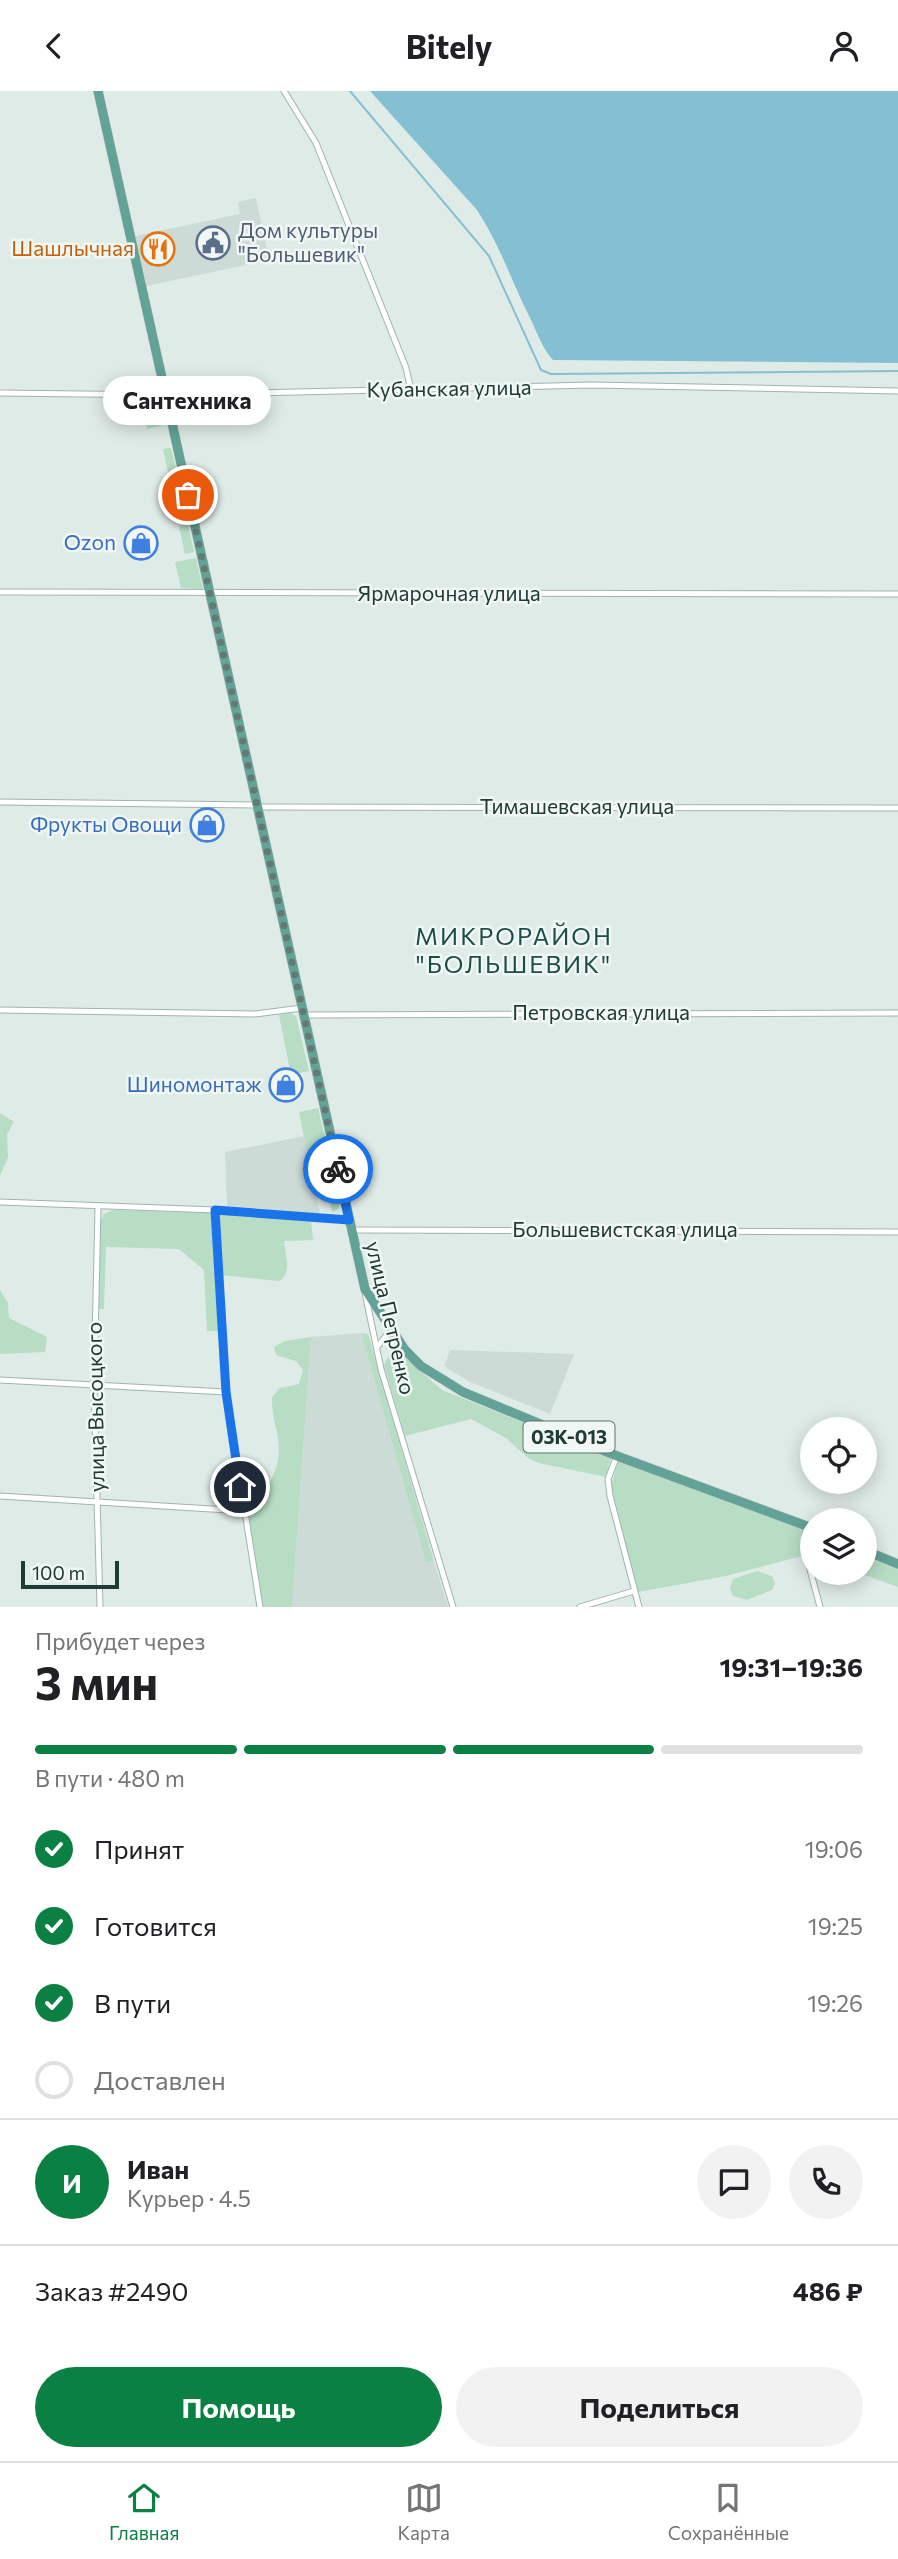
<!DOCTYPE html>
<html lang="ru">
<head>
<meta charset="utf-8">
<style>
  body { margin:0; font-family:Commissioner,sans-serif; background:#f2f2f2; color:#202124; height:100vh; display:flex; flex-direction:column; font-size:26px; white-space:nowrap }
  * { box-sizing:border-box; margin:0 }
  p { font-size:23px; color:#757577 }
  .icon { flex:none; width:38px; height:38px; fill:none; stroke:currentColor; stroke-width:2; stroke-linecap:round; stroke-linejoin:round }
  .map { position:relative; height:1516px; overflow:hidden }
  .details { display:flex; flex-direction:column; background:#fff; flex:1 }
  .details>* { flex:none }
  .buttons { position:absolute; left:800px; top:1326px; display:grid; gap:14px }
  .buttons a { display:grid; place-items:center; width:77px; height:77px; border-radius:50%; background:#fff; box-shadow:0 4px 18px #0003; font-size:35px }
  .scale { position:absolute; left:21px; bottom:18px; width:98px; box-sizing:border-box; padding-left:7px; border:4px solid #203b36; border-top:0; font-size:19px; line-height:24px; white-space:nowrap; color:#203b36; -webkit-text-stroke:5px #f0f7f4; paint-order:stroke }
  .pin { position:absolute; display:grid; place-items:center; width:60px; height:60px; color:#fff; margin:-30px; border:4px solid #fff; border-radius:50%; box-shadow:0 2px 7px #0007 }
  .courier { position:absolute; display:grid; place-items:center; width:70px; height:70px; margin:-35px; border:5px solid #1a73e8; border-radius:50%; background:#fff; color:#222; box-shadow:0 2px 9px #0007 }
  .bubble { position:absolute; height:49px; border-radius:24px; background:#fff; box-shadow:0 4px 18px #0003; font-size:23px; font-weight:700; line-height:49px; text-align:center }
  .summary em { font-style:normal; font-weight:700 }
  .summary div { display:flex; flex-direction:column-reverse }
  .summary { display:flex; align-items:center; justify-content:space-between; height:119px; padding:0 35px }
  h1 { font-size:46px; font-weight:700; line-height:52px }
  .bar { display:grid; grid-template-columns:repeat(4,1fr); gap:10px 7px; align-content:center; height:84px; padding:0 35px }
  .bar i { height:9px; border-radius:5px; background:#e0e0e0 }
  .bar .active { background:#0b8043 }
  .bar p { grid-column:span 4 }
  .line { display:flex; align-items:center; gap:18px; padding:0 35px; border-top:2px solid #e0e0e0 }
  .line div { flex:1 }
  .round { display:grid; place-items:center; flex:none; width:74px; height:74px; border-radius:37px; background:#f2f2f2 }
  ol { padding:0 35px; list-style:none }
  li { display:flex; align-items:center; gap:21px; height:77px }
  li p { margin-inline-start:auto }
  li .icon { padding:7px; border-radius:50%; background:#0b8043; color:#fff; stroke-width:4 }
  li:last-child { color:#757577 }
  li i { width:38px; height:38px; border:4px solid #e0e0e0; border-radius:50% }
  .cta { display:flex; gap:14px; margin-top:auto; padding:14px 35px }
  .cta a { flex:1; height:80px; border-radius:42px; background:#0b8043; color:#fff; font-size:28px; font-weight:700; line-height:80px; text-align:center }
  .cta a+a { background:#f2f2f2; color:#202124 }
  header { display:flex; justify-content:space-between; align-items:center; height:91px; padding:0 35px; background:#fff; font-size:32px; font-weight:700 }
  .tabs { display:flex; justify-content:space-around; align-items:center; height:98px; border-top:2px solid #e0e0e0; background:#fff; font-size:19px; color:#757577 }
  .tabs a { display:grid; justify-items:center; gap:4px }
  .tabs .active { color:#0b8043 }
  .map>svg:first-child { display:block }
  .built { fill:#cddbd6 }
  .green { fill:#b7ddc4 }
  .water { fill:#85c0d2 }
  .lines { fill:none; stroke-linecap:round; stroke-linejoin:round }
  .stream { stroke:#85c0d2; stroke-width:2 }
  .street-casing { stroke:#a2b3ae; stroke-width:7 }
  .primary-casing { stroke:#c1c8c7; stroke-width:10 }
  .street { stroke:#fff; stroke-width:5 }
  .primary { stroke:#62a297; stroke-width:9 }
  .done { stroke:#637974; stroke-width:7; stroke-dasharray:0 12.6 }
  .route { stroke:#1a73e8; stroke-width:9 }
  .labels { text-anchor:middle; stroke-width:5; stroke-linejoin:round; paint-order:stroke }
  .shield { fill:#f0f7f4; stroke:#5e736f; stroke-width:2 }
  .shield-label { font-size:19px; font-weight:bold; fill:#203b36 }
  .service-label { font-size:21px; fill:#4e5e75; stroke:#f0f7f4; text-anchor:start }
  .food-label { font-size:21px; fill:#c56008; stroke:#f0f7f4; text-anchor:end }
  .street-label { font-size:21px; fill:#203b36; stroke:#f0f7f4 }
  .shop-label { font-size:21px; fill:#366cbe; stroke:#f0f7f4; text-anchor:end }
  .quarter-label { font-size:24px; letter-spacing:2px; fill:#1b4e46; stroke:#f0f7f4 }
</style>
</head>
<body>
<header><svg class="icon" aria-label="back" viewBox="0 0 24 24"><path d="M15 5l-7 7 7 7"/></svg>Bitely<svg class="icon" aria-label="person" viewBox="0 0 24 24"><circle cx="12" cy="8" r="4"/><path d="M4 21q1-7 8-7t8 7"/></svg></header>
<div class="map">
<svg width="898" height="1516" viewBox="0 0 898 1516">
  <rect width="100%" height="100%" fill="#dfebe7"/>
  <g class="built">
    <polygon points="256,107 269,169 147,195 135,145 240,123 238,111"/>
    <polygon points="304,1045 320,1123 227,1115 225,1061"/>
    <polygon points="361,1242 426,1472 434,1470 448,1516 292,1516 311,1246"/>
    <polygon points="450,1259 574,1263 550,1323 470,1291 444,1275"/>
  </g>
  <g class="green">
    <polygon points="140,308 160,308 166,334 147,338"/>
    <polygon points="171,357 181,401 173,403 163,358"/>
    <polygon points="188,433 194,461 185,463 179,435"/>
    <polygon points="196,467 203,498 181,497 175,471"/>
    <polygon points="290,922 296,925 309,980 291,984 279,924"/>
    <polygon points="318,1017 333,1082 329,1088 313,1091 299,1021"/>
    <polygon points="0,1022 14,1031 7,1043 8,1066 0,1085"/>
    <polygon points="331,1096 337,1098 340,1112 338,1118 332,1121 327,1097"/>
    <polygon points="113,1119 213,1122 219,1240 207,1240 204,1179 179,1158 106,1156 104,1218 97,1218 100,1131 104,1123"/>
    <path d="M217 1123 311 1129 313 1149 284 1150C285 1164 293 1182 279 1190L221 1184Z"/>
    <polygon points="0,1199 8,1212 9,1227 47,1246 45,1261 0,1263"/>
    <polygon points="361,1242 368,1243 434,1470 426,1472"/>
    <path d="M311 1246 292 1516H263L247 1415C251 1401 266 1400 272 1387 288 1351 271 1338 272 1306L280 1297 299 1293 303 1279 296 1270 276 1264 274 1256 285 1250Z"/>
    <polygon points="391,1260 399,1261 442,1299 611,1367 606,1386 539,1372 528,1367 506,1347 471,1328 405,1345 384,1274"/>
    <polygon points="618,1370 802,1438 802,1465 726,1485 638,1501 611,1395"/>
    <polygon points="865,1464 898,1478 898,1496 862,1483 826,1491 814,1482 864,1482"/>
    <polygon points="757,1480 772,1485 775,1493 772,1499 747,1509 733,1505 730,1497 733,1488"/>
  </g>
  <path class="water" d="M370 0H898V272L553 269C543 258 538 244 532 231 513 194 500 154 477 119Z"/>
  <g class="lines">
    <polyline class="stream" points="350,0 489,165 541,279 551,283 898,280"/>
    <defs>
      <g id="street">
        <polyline points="284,0 316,52 406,277 411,299"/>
        <polyline points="0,302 165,304 592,294 898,300"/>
        <polyline points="0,501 898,503"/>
        <polyline points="0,711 256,714"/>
        <polyline points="256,716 898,717"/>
        <polyline points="0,919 255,923 302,917"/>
        <polyline points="303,924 898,922"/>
        <polyline points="0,1111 215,1119 349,1129"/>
        <polyline points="98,1116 94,1296 100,1516"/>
        <polyline points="215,1119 226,1301 260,1516"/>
        <polyline points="351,1139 898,1141"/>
        <polyline points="365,1202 381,1278 453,1516"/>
        <polyline points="377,1256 390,1240"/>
        <polyline points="0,1289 226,1301"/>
        <polyline points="617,1365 608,1388 610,1405 639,1516"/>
        <polyline points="0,1405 244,1420"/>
        <polyline points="805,1435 808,1471 820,1516"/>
        <polyline points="580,1516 634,1500"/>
      </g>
      <g id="primary">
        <polyline points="98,0 365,1198 405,1259 421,1275 463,1301 617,1365 812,1437"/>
        <polyline points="864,1459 898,1473"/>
      </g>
    </defs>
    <use href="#street" class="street-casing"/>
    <use href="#primary" class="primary-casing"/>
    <use href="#street" class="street"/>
    <use href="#primary" class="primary"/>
  </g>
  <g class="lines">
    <polyline class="done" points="188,404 338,1078"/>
    <polyline class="route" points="240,1396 226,1301 215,1119 349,1129 338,1078"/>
  </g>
  <defs>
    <symbol id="civic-ring" viewBox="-11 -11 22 22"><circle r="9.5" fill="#f0f7f4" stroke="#5c6f8a" stroke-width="1.5"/><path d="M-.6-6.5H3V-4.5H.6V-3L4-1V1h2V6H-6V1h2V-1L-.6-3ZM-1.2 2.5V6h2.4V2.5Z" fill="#5c6f8a"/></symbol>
    <symbol id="restaurant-ring" viewBox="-11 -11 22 22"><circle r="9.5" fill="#f0f7f4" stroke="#e8710a" stroke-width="1.5"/><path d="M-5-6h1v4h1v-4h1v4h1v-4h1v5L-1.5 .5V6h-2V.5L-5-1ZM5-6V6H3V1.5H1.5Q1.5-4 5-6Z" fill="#e8710a"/></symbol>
    <symbol id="shop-ring" viewBox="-11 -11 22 22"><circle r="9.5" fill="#f0f7f4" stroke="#3f7fe0" stroke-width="1.5"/><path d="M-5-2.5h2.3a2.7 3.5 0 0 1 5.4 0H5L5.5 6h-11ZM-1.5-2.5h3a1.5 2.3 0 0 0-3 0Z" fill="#3f7fe0"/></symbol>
  </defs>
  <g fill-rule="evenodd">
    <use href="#civic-ring" x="194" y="133" width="38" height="38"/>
    <use href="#restaurant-ring" x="139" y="139" width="38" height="38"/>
    <use href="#shop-ring" x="122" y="433" width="38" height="38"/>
    <use href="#shop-ring" x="188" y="715" width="38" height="38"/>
    <use href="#shop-ring" x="267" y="975" width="38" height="38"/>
  </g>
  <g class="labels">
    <rect class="shield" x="523.5" y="1330.5" width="91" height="31" rx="5"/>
    <g class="shield-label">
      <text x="569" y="1353">03К-013</text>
    </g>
    <g class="service-label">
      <text x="238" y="147">Дом культуры<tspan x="238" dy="24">"Большевик"</tspan></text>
    </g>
    <g class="food-label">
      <text x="134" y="165">Шашлычная</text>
    </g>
    <g class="street-label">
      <text transform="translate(449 298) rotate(-1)" y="7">Кубанская улица</text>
      <text x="449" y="510">Ярмарочная улица</text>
      <text x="577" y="723">Тимашевская улица</text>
      <text x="601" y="929">Петровская улица</text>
      <text x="625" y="1146">Большевистская улица</text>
      <text transform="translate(390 1227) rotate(77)" y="7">улица Петренко</text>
      <text transform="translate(96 1316) rotate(-91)" y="7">улица Высоцкого</text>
    </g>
    <g class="shop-label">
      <text x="116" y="459">Ozon</text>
      <text x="182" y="741">Фрукты Овощи</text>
      <text x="262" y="1001">Шиномонтаж</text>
    </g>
    <g class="quarter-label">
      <text x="514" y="854">МИКРОРАЙОН<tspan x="514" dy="28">"БОЛЬШЕВИК"</tspan></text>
    </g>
  </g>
</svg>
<div class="buttons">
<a><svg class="icon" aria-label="locate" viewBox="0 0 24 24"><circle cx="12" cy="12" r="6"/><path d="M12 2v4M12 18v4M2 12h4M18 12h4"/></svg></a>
<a><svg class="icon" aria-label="layers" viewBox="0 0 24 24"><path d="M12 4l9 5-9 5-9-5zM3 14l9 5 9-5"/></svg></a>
</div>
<div class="scale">100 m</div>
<div class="pin" style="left:188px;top:404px;background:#ea580c"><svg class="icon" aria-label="bag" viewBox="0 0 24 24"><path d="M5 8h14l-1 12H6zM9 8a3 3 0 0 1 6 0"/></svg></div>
<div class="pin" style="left:240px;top:1396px;background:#1f2937"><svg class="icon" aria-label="home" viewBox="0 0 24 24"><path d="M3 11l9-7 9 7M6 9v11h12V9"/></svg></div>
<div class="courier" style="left:338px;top:1078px"><svg class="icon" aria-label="bike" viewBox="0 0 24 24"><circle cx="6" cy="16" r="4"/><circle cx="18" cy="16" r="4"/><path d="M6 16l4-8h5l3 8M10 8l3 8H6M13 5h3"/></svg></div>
<div class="bubble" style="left:103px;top:285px;width:168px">Сантехника</div>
</div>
<section class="details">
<div class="summary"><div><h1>3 мин</h1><p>Прибудет через</p></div><em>19:31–19:36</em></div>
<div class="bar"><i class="active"></i><i class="active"></i><i class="active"></i><i></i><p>В пути · 480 m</p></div>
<ol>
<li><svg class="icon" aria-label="check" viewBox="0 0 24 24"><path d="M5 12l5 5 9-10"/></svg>Принят<p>19:06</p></li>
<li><svg class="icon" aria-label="check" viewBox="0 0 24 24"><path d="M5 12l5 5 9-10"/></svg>Готовится<p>19:25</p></li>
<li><svg class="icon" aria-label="check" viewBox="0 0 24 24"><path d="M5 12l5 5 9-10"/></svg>В пути<p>19:26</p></li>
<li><i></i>Доставлен</li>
</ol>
<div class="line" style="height:126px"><b class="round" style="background:#0b8043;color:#fff">И</b><div><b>Иван</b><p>Курьер · 4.5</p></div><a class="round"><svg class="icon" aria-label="chat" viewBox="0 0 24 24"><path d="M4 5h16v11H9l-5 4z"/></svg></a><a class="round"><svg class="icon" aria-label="phone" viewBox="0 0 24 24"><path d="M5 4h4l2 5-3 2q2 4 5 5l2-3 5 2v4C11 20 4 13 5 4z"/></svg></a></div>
<div class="line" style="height:91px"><div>Заказ #2490</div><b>486 ₽</b></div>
<div class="cta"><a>Помощь</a><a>Поделиться</a></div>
</section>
<nav class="tabs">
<a class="active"><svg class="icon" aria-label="home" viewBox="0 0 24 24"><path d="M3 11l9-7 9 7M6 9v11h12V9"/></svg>Главная</a>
<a><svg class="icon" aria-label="map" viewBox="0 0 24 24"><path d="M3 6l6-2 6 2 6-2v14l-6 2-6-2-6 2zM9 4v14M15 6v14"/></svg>Карта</a>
<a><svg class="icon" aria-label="saved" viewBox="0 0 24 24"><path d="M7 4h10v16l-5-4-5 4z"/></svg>Сохранённые</a>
</nav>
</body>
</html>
